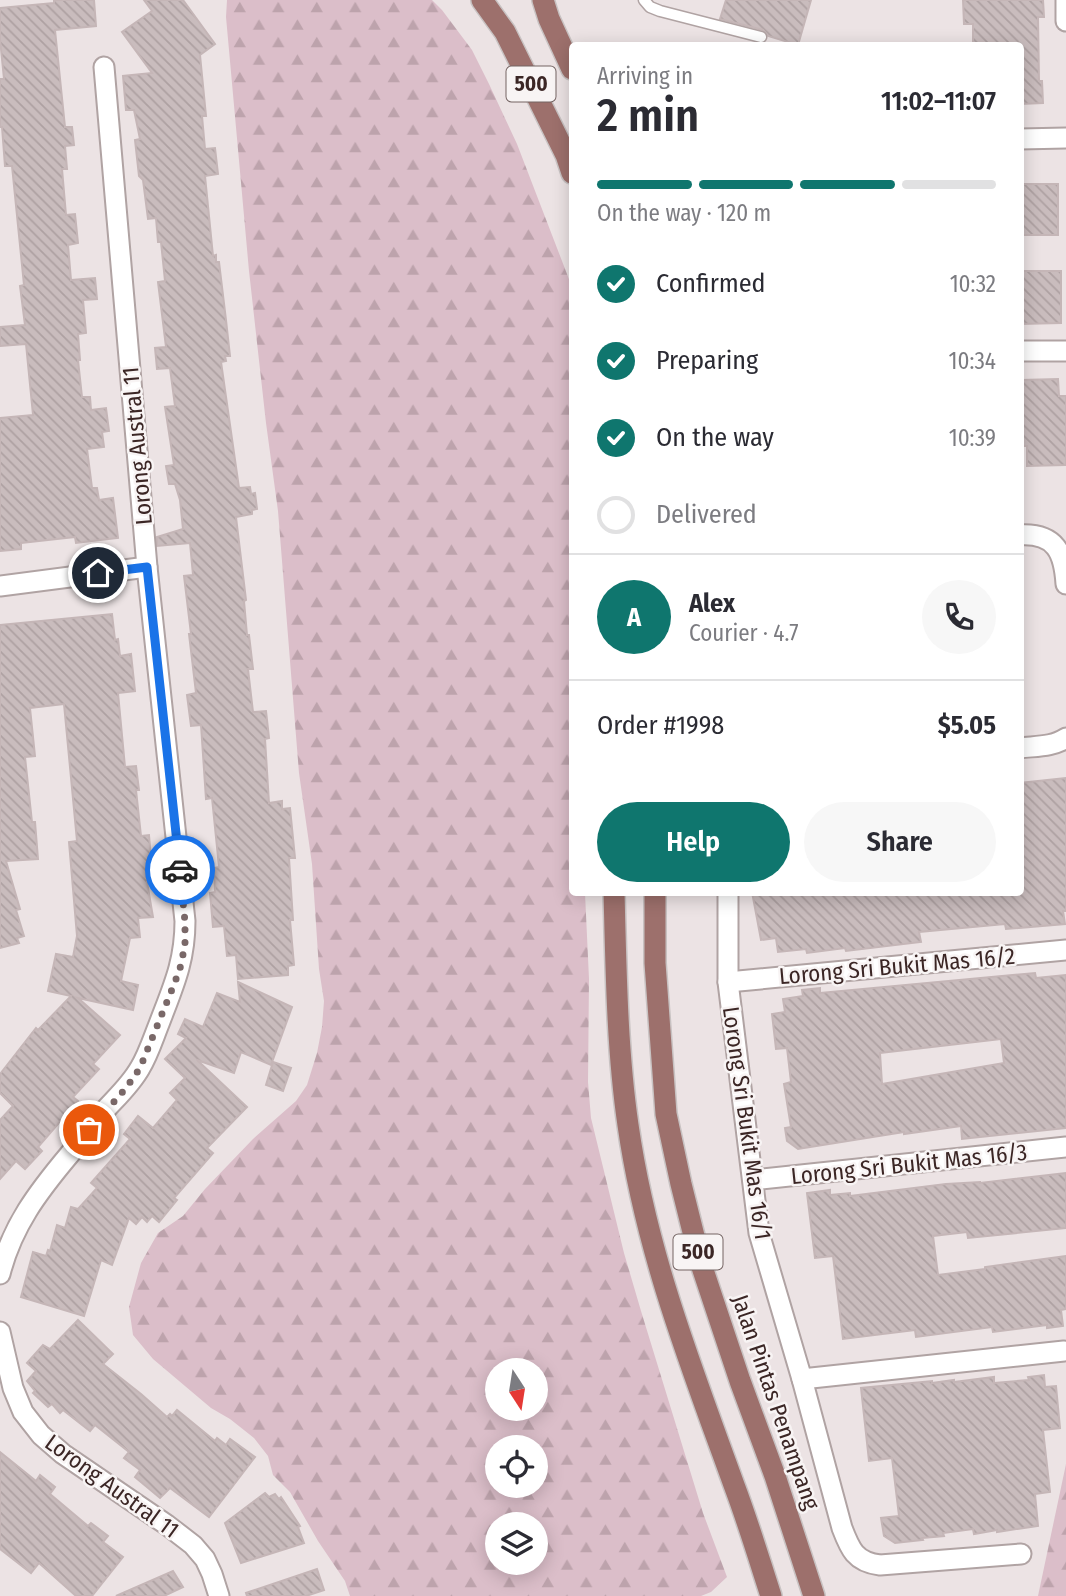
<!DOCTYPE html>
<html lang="en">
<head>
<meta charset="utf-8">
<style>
  body { margin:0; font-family:"Fira Sans Condensed",sans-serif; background:#f7f7f7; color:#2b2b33; height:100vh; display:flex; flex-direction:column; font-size:26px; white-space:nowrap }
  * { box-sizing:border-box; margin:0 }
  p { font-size:23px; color:#7c7c81 }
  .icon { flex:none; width:38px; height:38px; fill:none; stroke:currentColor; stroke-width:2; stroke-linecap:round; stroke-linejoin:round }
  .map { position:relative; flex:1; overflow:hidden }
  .details { position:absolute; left:569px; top:42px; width:455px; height:854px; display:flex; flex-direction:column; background:#fff; border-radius:7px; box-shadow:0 4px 18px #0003 }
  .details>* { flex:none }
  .needle { width:46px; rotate:168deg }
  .controls { position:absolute; left:485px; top:1358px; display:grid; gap:14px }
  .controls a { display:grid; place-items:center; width:63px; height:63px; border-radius:50%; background:#fff; box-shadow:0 4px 18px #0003; font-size:35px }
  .pin { position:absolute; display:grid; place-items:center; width:60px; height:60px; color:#fff; margin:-30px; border:4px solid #fff; border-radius:50%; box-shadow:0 2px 7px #0007 }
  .courier { position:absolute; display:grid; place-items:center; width:70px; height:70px; margin:-35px; border:5px solid #1a73e8; border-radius:50%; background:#fff; color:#222; box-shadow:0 2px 9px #0007 }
  .overview em { font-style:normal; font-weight:600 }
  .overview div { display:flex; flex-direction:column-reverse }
  .overview { display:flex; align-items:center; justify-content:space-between; height:119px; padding:0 28px }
  h1 { font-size:46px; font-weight:600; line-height:52px }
  .bar { display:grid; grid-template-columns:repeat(4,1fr); gap:10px 7px; align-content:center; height:84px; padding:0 28px }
  .bar i { height:9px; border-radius:5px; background:#e1e1e2 }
  .bar .current { background:#0f766e }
  .bar p { grid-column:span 4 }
  .line { display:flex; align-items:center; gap:18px; padding:0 28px; border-top:2px solid #e1e1e2 }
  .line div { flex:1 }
  .round { display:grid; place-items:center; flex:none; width:74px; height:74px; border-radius:37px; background:#f7f7f7 }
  ol { padding:0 28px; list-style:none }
  li { display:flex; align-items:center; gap:21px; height:77px }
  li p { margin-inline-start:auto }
  li .icon { padding:7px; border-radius:50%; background:#0f766e; color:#fff; stroke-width:4 }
  li:last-child { color:#7c7c81 }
  li i { width:38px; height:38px; border:4px solid #e1e1e2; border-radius:50% }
  .primary-button { display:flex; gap:14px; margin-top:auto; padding:14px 28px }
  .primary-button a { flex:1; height:80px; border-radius:42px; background:#0f766e; color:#fff; font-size:28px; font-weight:600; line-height:80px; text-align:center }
  .primary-button a+a { background:#f7f7f7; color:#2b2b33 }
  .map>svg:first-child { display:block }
  .forest { fill:url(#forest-firs); fill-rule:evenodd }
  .building { fill:url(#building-back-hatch); stroke:#c5b6b7; stroke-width:2; fill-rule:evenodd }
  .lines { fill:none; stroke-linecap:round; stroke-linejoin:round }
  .lane-casing { stroke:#b0a3a3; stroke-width:13 }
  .street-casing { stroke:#b0a3a3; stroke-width:23 }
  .primary-casing { stroke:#c8c2c2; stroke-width:24 }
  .lane { stroke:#fff; stroke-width:10 }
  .street { stroke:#fff; stroke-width:19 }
  .primary { stroke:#9d706c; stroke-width:21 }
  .done { stroke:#796868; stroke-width:7; stroke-dasharray:0 12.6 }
  .route { stroke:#1a73e8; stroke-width:9 }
  .labels { text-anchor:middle; stroke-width:5; stroke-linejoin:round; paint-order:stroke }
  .shield { fill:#f8f4f4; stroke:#746463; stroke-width:2 }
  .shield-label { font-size:21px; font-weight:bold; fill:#3b2625 }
  .street-label { font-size:23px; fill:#3b2625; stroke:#f8f4f4 }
</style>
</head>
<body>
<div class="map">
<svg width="1066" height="1596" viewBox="0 0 1066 1596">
  <defs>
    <pattern id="forest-firs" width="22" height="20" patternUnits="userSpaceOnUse" patternTransform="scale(1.75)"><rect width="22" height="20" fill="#dbbec9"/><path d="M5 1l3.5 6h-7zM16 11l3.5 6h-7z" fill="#bda3ac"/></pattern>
    <pattern id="building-back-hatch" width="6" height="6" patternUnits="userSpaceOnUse" patternTransform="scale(1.75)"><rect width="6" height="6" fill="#c9bcbd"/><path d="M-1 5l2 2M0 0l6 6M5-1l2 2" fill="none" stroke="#aea1a2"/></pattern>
  </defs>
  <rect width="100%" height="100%" fill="#ece3e4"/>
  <g class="forest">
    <path d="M227 0H432L442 10 472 50 489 84 517 144 572 287V892L585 893 589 979 588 1082 591 1118 624 1253 641 1311 703 1513 727 1577 711 1592 701 1596H350L345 1581 318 1541 290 1492 273 1475 268 1456 254 1438 230 1419 211 1408 153 1359 133 1335 129 1307 141 1263 158 1233 183 1216 205 1189 253 1139 296 1101 307 1085 317 1053 322 1027 324 1001 319 969 312 864 299 773 278 511 266 423 249 271 226 17ZM497 1370H536V1409H497ZM497 1447H536V1486H497ZM497 1524H536V1563H497Z"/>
    <polygon points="1066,1464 1066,1596 1038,1596"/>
  </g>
  <g class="building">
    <polygon points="54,0 94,0 96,26 55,30 65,127 72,127 74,145 65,146 67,169 62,169 66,215 75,214 78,243 68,245 71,280 95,278 97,299 83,300 86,333 78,334 80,360 78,360 82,397 90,397 91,410 106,408 109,431 102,432 104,447 87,449 92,488 97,488 99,500 113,498 118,538 76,543 75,537 21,543 21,549 0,551 0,418 33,415 26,344 0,346 0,327 25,325 20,286 24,285 12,166 5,166 2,127 0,127 0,79 4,79 0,39 0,8 54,3"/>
    <polygon points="144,0 183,0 215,44 200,55 206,116 202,116 205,149 215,148 218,174 205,176 213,256 216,255 216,262 219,262 226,320 230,356 225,356 226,361 221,362 239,488 250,487 251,494 255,493 257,509 252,510 252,514 236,517 246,600 244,601 247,635 249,635 253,669 248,669 253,712 266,711 269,738 265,739 269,803 282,801 282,809 290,808 295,858 289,858 293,920 290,920 294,965 288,966 288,975 238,979 236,955 227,956 224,926 213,927 210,893 215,892 214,868 219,867 212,798 206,799 201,725 191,726 187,695 196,693 189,634 191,634 184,576 193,575 190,543 157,546 157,537 183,529 180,500 175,484 169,484 166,466 174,465 165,407 175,406 170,368 157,369 155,348 166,347 158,282 165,281 161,242 158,242 156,218 148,219 143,180 139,176 135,140 140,139 134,110 126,110 123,76 152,73 122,32 152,11"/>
    <polygon points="726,0 811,0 798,45 768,36 763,30 720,19"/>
    <polygon points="963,0 1043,0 1044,17 1038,17 1039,81 1042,81 1043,103 1020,104 1020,46 973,46 973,24 964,24"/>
    <rect x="1020" y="184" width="38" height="51"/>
    <polygon points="1020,271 1061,271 1061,323 1020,324"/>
    <polygon points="1058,379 1059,396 1066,396 1066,465 1027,466 1027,446 1020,446 1021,380"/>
    <polygon points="112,614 115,640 118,639 120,656 131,654 135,691 118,693 125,767 136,766 139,790 136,790 141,836 149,835 153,882 147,882 153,917 138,918 140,937 130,938 121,981 138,985 133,1010 78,998 120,1035 93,1064 99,1069 73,1097 78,1101 38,1147 42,1151 25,1169 16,1161 0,1179 0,1120 13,1106 0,1093 0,1074 36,1028 38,1030 71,996 48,991 56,954 73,957 77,936 69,842 77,841 64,704 30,708 35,756 25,757 32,822 35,822 38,859 6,861 20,909 16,910 24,936 17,938 19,943 0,948 0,625"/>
    <polygon points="1066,778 1066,911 1063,911 1065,924 1006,929 1005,924 919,932 921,942 846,951 845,948 807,953 806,949 778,952 776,938 761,940 752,892 1020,892 1020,783"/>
    <path d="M1035 973 1036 978 1066 975V1128L962 1139 961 1126 904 1134V1132L798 1149 787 1141 785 1128 791 1127 784 1084 791 1082 787 1048 776 1049 772 1014 785 1012 783 999 803 996 802 990 820 988V993ZM1001 1039 1004 1063 882 1084 880 1053Z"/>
    <polygon points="238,982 292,1007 271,1065 241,1052 234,1073 197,1060 247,1107 207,1148 213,1153 174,1198 177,1200 159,1222 152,1216 147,1222 142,1217 136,1224 129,1218 112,1265 101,1260 84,1316 21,1297 33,1252 46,1256 48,1250 50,1251 57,1225 65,1228 71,1207 78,1209 97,1188 91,1183 130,1139 124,1134 138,1116 153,1128 177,1100 170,1093 185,1078 165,1059 186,1038 178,1034 185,1019 203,1027 217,993 240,1002"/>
    <polygon points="273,1062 291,1068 283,1091 266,1085"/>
    <polygon points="1066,1173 1066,1228 968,1238 967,1232 933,1236 938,1275 985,1269 985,1267 1066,1256 1066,1309 1061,1310 1063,1326 1047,1328 1047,1325 993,1332 992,1327 916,1337 915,1330 843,1339 833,1256 815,1258 807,1193 830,1190 830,1195 850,1193 850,1196 946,1184 980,1182 980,1183"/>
    <polygon points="78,1320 113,1354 103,1364 141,1394 167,1417 170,1414 172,1416 177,1410 215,1441 217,1438 226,1445 230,1439 255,1457 209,1517 170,1488 160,1498 135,1477 140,1470 124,1458 129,1452 95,1425 90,1431 63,1410 60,1413 52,1404 48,1407 33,1393 35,1391 27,1381 36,1371 27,1363 43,1345 50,1349"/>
    <polygon points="1044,1375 1045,1387 1056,1386 1060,1428 1043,1430 1050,1492 1035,1494 1038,1526 1010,1530 997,1532 997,1530 974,1534 973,1529 943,1533 944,1536 922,1538 923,1540 895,1543 884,1536 881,1518 899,1516 892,1458 869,1461 861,1388 932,1381 932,1383 954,1380 954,1382 994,1377 994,1383 1029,1380 1028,1377"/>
    <polygon points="0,1452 36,1481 40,1475 55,1487 50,1494 88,1526 91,1523 108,1536 103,1542 123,1557 92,1596 76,1596 39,1563 31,1573 0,1549"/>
    <polygon points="265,1493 269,1497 275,1494 279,1499 281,1497 300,1526 298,1527 304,1543 241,1563 225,1523"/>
    <polygon points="317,1569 324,1590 306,1596 247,1596 246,1593"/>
    <polygon points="173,1571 183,1587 164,1596 116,1596"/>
  </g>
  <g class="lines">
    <defs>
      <polyline id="lane" points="644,0 650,7 660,11 761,37"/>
      <g id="street">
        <polyline points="1066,0 1066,21"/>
        <polyline points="1020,139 1066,138"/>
        <polyline points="1020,351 1066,351"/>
        <path d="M1020 535C1056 533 1064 553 1066 584"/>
        <polyline points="0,586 147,567"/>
        <path d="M1020 748C1035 746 1053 747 1066 738"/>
        <path d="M728 892V982L759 1233 802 1379 842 1528C850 1549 855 1562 880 1565L1021 1554"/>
        <polyline points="728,982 1066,950"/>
        <polyline points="753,1180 1066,1147"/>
        <path d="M0 1274C12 1226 38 1192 69 1155 81 1140 93 1124 106 1109 118 1096 131 1084 140 1068 148 1055 153 1039 159 1024 173 987 185 962 185 921L147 567 104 67"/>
        <polyline points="0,1332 13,1388 23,1412 41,1435 63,1454 167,1525 193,1545 205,1559 212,1574 219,1596"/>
        <polyline points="802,1379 1064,1351"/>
      </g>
      <g id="primary">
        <polyline points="482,0 505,32 566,155 572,173"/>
        <polyline points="543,0 549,19 572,69"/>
        <path d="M614 892C616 969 617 1050 628 1125 646 1252 691 1366 734 1485 748 1522 759 1559 771 1596"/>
        <polyline points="655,892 655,963 666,1114 681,1184 701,1264 740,1381 775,1476 814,1596"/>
      </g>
    </defs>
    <use href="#lane" class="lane-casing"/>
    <use href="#street" class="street-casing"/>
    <use href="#primary" class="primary-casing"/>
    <use href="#lane" class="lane"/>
    <use href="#street" class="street"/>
    <use href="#primary" class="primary"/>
  </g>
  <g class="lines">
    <polyline class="done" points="89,1130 126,1088 140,1068 175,982 181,965 185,944 185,922 180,870"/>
    <polyline class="route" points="98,573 147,567 180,870"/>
  </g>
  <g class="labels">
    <g class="shield">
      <rect x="506.5" y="66.5" width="49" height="35" rx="5"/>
      <rect x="673.5" y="1234.5" width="49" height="35" rx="5"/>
    </g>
    <g class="shield-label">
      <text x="531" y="91">500</text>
      <text x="698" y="1259">500</text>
    </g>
    <g class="street-label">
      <text transform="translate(137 446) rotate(-95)" y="8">Lorong Austral 11</text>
      <text transform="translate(897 966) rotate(-5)" y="8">Lorong Sri Bukit Mas 16/2</text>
      <text transform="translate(747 1123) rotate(82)" y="8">Lorong Sri Bukit Mas 16/1</text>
      <text transform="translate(909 1164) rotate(-6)" y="8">Lorong Sri Bukit Mas 16/3</text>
      <text transform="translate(776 1402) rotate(71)" y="8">Jalan Pintas Penampang</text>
      <text transform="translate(112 1486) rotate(36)" y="8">Lorong Austral 11</text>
    </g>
  </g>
</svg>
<div class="controls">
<a><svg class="needle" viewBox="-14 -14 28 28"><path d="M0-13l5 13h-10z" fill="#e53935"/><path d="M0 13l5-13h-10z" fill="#7c7c81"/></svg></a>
<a><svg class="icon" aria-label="locate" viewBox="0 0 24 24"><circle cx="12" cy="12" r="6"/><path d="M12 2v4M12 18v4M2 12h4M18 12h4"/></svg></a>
<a><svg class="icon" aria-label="layers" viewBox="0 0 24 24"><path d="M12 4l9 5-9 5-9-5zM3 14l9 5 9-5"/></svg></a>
</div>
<div class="pin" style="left:89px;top:1130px;background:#ea580c"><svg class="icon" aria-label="bag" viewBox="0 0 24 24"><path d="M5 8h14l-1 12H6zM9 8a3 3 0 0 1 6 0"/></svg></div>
<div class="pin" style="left:98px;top:573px;background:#1f2937"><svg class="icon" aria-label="home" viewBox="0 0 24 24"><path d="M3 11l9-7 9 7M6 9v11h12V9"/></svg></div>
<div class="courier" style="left:180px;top:870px"><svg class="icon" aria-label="car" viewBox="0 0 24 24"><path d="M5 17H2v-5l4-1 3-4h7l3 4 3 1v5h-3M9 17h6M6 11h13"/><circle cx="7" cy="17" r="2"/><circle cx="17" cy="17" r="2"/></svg></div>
<section class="details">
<div class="overview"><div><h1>2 min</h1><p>Arriving in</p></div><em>11:02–11:07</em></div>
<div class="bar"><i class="current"></i><i class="current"></i><i class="current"></i><i></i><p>On the way · 120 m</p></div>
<ol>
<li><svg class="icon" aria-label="check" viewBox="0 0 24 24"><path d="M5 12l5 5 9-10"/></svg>Confirmed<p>10:32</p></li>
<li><svg class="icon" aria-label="check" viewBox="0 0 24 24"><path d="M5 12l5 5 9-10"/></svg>Preparing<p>10:34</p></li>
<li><svg class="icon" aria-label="check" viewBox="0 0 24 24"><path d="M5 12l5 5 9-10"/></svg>On the way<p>10:39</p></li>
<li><i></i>Delivered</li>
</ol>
<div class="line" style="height:126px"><b class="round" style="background:#0f766e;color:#fff">A</b><div><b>Alex</b><p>Courier · 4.7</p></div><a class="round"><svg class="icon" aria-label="phone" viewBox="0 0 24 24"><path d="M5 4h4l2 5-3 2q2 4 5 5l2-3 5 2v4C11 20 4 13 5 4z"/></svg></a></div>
<div class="line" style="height:91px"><div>Order #1998</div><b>$5.05</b></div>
<div class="primary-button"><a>Help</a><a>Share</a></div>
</section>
</div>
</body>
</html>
